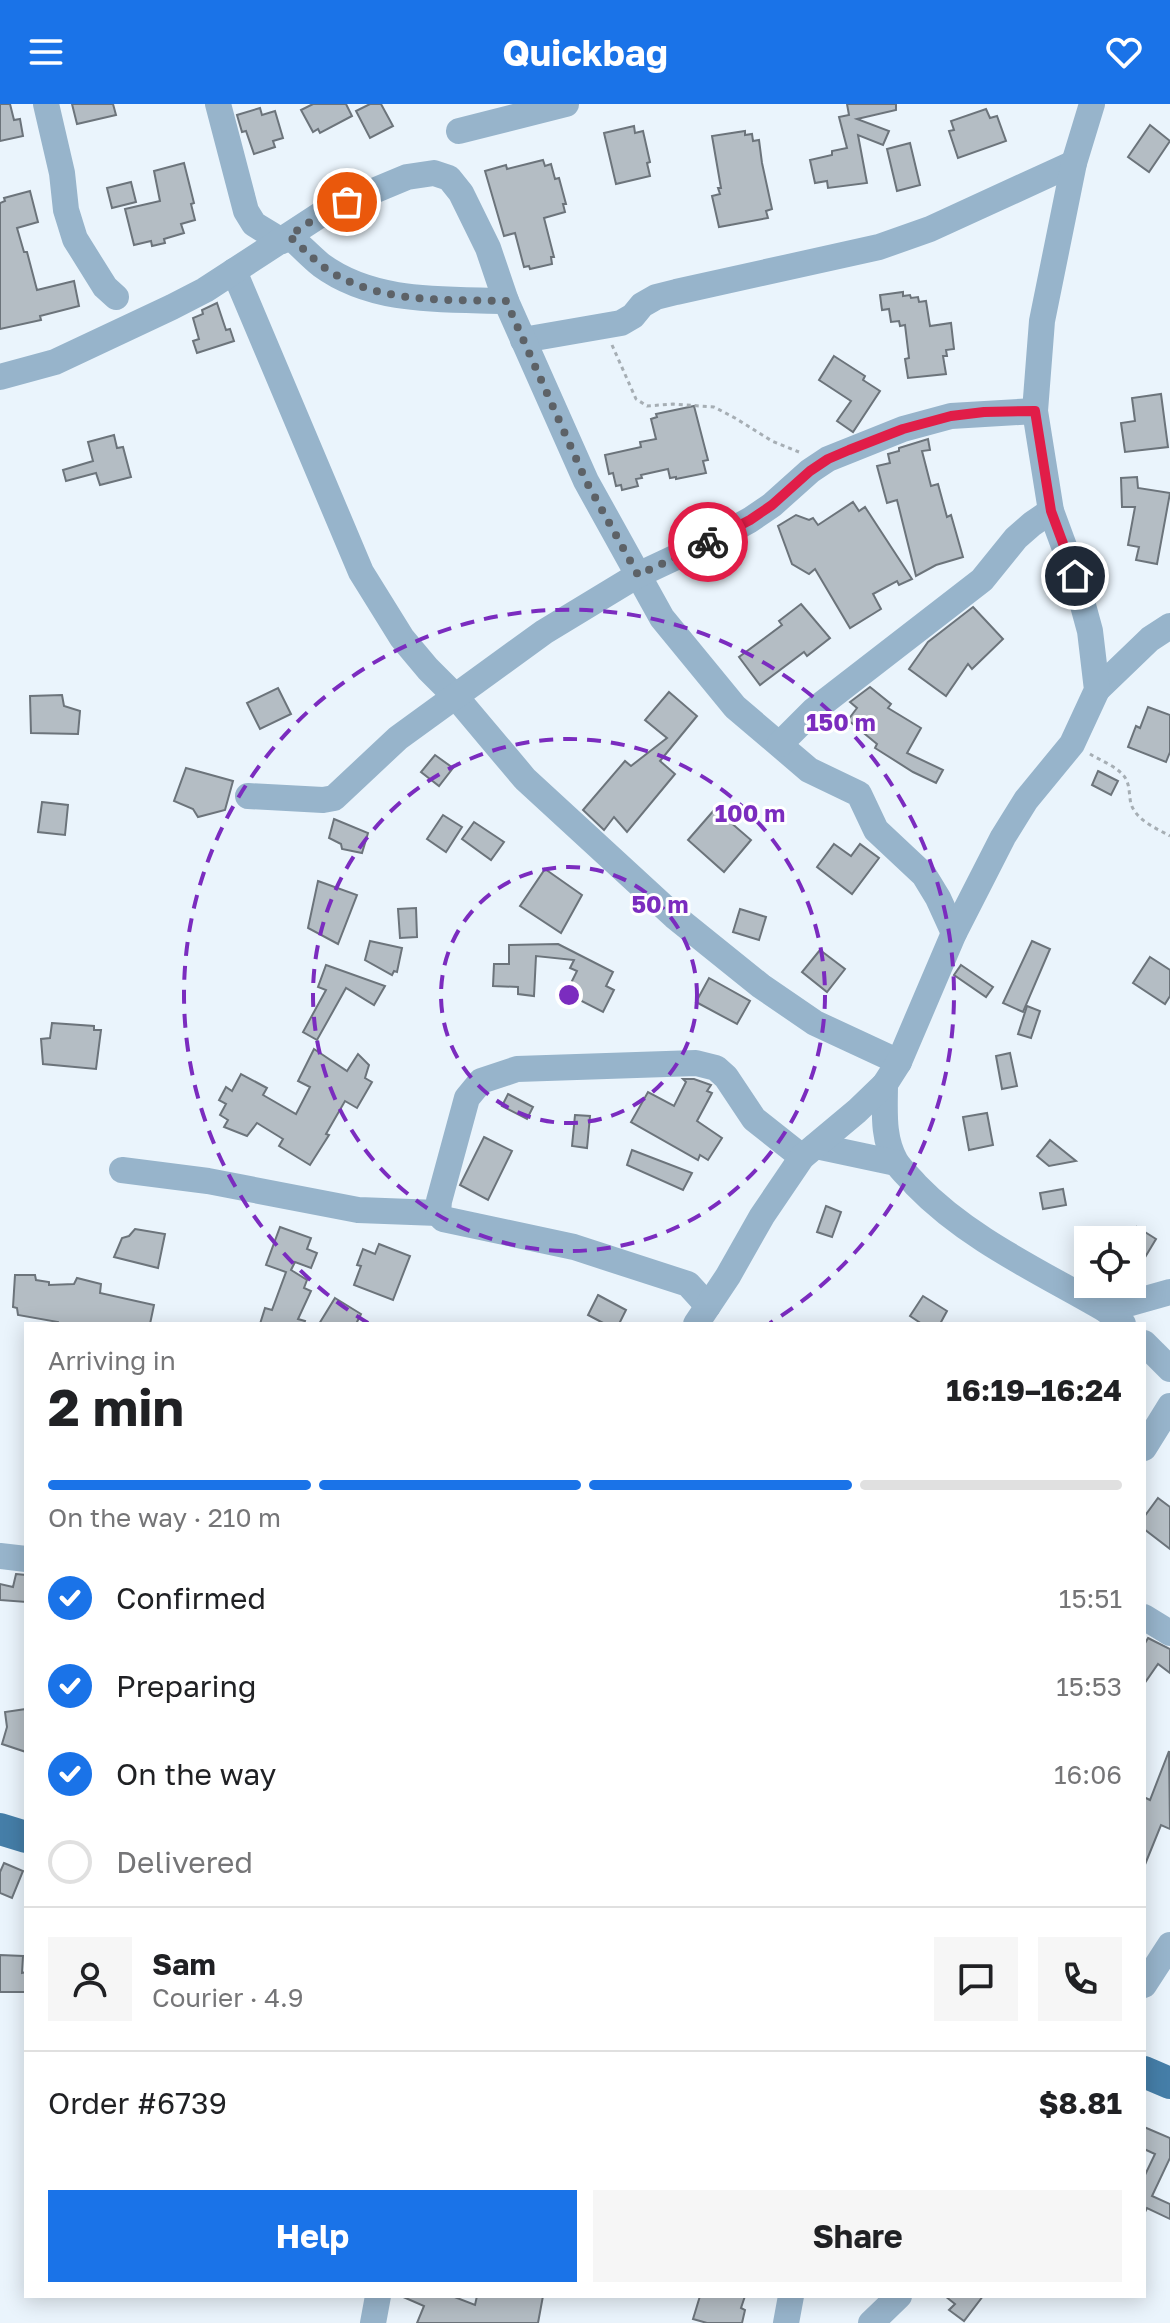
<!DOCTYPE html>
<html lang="en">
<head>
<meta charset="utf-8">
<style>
  body { margin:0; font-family:"Golos Text",sans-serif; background:#f6f6f6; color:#202124; height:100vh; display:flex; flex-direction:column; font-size:30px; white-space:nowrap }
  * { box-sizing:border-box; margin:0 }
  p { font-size:26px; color:#757577 }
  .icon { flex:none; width:44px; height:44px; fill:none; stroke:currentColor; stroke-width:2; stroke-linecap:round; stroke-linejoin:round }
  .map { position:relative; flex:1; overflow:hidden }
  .details { position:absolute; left:24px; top:1218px; width:1122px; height:976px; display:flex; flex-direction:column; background:#fff; border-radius:0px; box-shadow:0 4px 20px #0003 }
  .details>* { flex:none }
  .fabs { position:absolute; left:1074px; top:1122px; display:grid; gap:16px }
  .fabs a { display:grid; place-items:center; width:72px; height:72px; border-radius:0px; background:#fff; box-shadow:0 4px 20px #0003; font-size:40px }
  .pin { position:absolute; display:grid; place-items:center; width:68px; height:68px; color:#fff; margin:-34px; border:4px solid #fff; border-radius:50%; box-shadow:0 2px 8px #0007 }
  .courier { position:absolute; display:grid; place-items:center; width:80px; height:80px; margin:-40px; border:6px solid #e11d48; border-radius:50%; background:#fff; color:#222; box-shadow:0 2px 10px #0007 }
  .headline em { font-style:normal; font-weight:700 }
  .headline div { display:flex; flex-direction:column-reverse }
  .headline { display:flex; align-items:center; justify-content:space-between; height:136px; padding:0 24px }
  h1 { font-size:52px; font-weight:700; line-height:60px }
  .bar { display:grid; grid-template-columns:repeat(4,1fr); gap:12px 8px; align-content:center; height:96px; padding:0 24px }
  .bar i { height:10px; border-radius:6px; background:#e0e0e0 }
  .bar .active { background:#1a73e8 }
  .bar p { grid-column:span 4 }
  .line { display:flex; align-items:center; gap:20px; padding:0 24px; border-top:2px solid #e0e0e0 }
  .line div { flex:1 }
  .round { display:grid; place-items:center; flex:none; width:84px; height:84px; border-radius:0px; background:#f6f6f6 }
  ol { padding:0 24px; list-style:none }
  li { display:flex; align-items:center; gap:24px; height:88px }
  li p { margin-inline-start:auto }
  li .icon { padding:8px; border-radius:50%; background:#1a73e8; color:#fff; stroke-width:4 }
  li:last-child { color:#757577 }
  li i { width:44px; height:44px; border:4px solid #e0e0e0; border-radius:50% }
  .primary-button { display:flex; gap:16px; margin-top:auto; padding:16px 24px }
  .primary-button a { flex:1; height:92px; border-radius:0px; background:#1a73e8; color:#fff; font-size:32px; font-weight:700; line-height:92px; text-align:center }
  .primary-button a+a { background:#f6f6f6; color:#202124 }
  header { display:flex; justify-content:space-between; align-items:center; height:104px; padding:0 24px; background:#1a73e8; color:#fff; font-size:36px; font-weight:700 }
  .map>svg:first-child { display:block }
  .building { fill:#b4bdc4; stroke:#6c747b; stroke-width:2 }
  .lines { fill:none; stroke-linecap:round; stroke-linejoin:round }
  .path { stroke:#a6aeb4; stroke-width:3; stroke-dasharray:4 4; stroke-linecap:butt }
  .minor { stroke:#97b4cb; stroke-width:26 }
  .major { stroke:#457ea8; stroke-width:32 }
  .done { stroke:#5d6267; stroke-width:8; stroke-dasharray:0 14.4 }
  .route { stroke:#e11d48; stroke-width:10 }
  .ring { fill:none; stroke:#7b2cbf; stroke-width:4; stroke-dasharray:14 10 }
  .centre { fill:#7b2cbf; stroke:#fff; stroke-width:4 }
  .ring-label { font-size:24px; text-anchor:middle; font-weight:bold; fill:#7b2cbf; stroke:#fff; stroke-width:6; stroke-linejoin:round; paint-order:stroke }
</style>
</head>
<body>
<header><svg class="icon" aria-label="menu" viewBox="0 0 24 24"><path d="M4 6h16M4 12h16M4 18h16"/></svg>Quickbag<svg class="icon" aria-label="heart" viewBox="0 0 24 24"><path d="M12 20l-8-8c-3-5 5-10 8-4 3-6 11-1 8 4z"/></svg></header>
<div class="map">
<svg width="1170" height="2219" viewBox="0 0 1170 2219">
  <rect width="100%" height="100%" fill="#eaf4fc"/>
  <g class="building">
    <polygon points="0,0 10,0 14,16 20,15 23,32 0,37"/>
    <polygon points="72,0 113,0 116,11 77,20"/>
    <polygon points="313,0 346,0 352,12 320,29 318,25 313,28 301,6"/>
    <polygon points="370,0 381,0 393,22 370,34 356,7"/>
    <polygon points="847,0 896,0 896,6 857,15 889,27 883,41 858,31 867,79 828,84 827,77 815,79 810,56 832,51 832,47 847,44 839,13 849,11"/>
    <polygon points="260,4 262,11 275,7 283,34 273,37 275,43 254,50 246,27 242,28 237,11"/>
    <polygon points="986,5 990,14 997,12 1006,37 958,54 949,27 954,26 951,17"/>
    <polygon points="1150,21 1170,37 1149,68 1128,53"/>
    <polygon points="634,22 635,29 643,27 650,58 647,59 650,72 616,80 604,29"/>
    <polygon points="745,27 745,31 752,30 753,37 759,36 762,59 772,105 766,107 768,114 719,123 712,92 720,90 718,84 721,84 712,32"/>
    <polygon points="910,39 920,81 897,87 887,45"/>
    <polygon points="543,56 545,62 551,60 555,75 559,74 566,100 563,100 565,108 544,114 554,153 551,153 552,160 530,165 529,162 524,163 515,129 504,132 485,67 506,61 507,65"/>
    <polygon points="184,59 194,99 191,100 195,116 181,120 184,129 164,135 165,139 152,142 151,137 134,141 125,105 160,97 154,67"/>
    <polygon points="131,78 136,98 112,104 107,84"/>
    <polygon points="30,87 38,118 17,124 24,148 27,148 37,186 74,177 79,202 40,212 41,216 0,225 0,99 5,97 4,94"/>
    <polygon points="903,188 903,192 910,191 911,194 918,193 919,198 926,197 930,222 951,219 954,245 946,246 947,252 943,252 946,270 908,274 905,255 909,254 905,221 900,222 899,217 891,218 889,205 882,206 880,191"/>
    <polygon points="217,199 226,226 230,225 234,237 197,249 193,237 199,235 193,214 203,210 202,206"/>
    <polygon points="834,252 865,272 863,276 880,287 853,328 837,317 851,297 819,276"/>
    <polygon points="1161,290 1168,343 1125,348 1121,319 1135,317 1132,294"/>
    <polygon points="694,302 708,356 703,357 706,369 676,375 676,373 670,374 668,365 641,371 642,374 636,375 638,382 622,386 621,381 616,382 613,369 609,370 605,351 641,343 640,338 656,335 651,315 657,313 656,310"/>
    <polygon points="114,331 117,344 123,343 131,373 100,381 96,369 66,377 63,366 93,357 88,338"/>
    <polygon points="928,335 930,346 922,347 931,382 938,380 947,413 951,411 963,453 936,461 916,472 897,396 887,399 877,362 890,359 888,350 899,347 899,344"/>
    <polygon points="1137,373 1138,384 1170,389 1157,460 1136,456 1139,443 1128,441 1135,403 1122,403 1121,374"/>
    <polygon points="853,398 859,407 865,403 912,475 899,481 897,477 873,490 881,505 850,524 815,465 809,470 792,460 778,422 796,411 809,416 813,414 818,421"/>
    <polygon points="801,500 830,534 807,552 804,548 760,581 739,553 782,521 779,517"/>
    <polygon points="973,503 1003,535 972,565 968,560 946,592 909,565 928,538"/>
    <polygon points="870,583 891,600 888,604 921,624 907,649 943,666 936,679 913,668 875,644 877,640 848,616 857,604 850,598"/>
    <polygon points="278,584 291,610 260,625 247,599"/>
    <polygon points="669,588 697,612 660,657 675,670 627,728 614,713 604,726 583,706 625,657 631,662 667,634 645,616"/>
    <polygon points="62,591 64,602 80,607 78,630 31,629 30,592"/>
    <polygon points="1148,603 1170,611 1170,648 1166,658 1128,643 1136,622 1140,624"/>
    <polygon points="435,651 453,664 439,682 421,668"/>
    <polygon points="186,664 233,677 225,706 198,713 193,705 174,697"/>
    <polygon points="1098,667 1118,677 1111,691 1092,681"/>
    <polygon points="42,698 68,701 65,731 38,728"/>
    <polygon points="715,705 751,736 724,768 688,736"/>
    <polygon points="443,711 462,723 446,748 427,735"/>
    <polygon points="334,715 368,729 362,749 342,745 341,740 329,734"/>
    <polygon points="474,718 504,738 491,756 462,735"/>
    <polygon points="834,740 851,752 860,740 879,754 852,790 817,763"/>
    <polygon points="545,765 582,791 561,829 520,802"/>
    <polygon points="318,777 357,791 338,840 308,824"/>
    <polygon points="416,804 417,833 400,834 398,805"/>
    <polygon points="740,805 766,813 759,836 733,828"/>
    <polygon points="370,837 402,844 397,868 394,867 392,871 365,856"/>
    <polygon points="1032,837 1050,845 1023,908 1003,899"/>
    <polygon points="558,840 613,868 606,882 614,886 603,908 566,889 577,867 570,864 574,856 536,852 534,892 518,890 518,883 493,882 494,860 509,860 509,841"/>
    <polygon points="820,846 845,865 827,888 802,868"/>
    <polygon points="1150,853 1170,866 1170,892 1165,900 1133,879"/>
    <polygon points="326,861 385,882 374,901 346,884 317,936 303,928 326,886 318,883"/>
    <polygon points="961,861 993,883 986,893 954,871"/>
    <polygon points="709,874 750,897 737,920 696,898"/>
    <polygon points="1027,902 1040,907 1031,934 1018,930"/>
    <polygon points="52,919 94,922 94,926 101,926 96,965 43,960 41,935 50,934"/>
    <polygon points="314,945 347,967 358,950 369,961 365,974 372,978 357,1004 345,997 326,1030 329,1031 310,1061 279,1042 283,1035 257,1019 247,1032 224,1023 228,1016 220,1011 226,1000 219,996 226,983 232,987 241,970 267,984 263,991 296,1010 310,983 298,977"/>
    <polygon points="1010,949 1017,982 1002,985 996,952"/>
    <polygon points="683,975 694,975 711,981 707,987 712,989 697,1017 722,1034 708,1056 700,1051 698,1056 631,1018 648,988 674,1002 686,978"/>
    <polygon points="508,990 533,1003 527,1015 502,1002"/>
    <polygon points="987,1009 993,1041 969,1046 963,1013"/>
    <polygon points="575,1011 590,1012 587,1044 572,1042"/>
    <polygon points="484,1033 512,1047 488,1096 460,1081"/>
    <polygon points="1050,1036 1076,1057 1049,1062 1037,1052"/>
    <polygon points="632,1046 692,1069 683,1086 627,1061"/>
    <polygon points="1063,1085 1066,1101 1043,1105 1040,1089"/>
    <polygon points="826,1102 841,1108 832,1133 817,1128"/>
    <polygon points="280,1123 311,1134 307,1145 317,1149 311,1164 295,1158 291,1166 307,1176 304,1184 311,1187 298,1215 305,1217 304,1220 260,1220 265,1204 272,1206 286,1168 266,1161"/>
    <polygon points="1137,1123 1156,1135 1132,1175 1132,1131"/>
    <polygon points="135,1125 165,1130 158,1164 114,1153 122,1134 129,1132"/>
    <polygon points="379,1140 410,1152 393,1196 354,1181 361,1162 357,1161 363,1145 375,1150"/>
    <polygon points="15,1171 35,1171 36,1176 49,1178 49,1181 74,1180 77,1174 101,1180 100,1189 154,1201 150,1220 58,1220 58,1218 18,1211 17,1204 13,1203"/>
    <polygon points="598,1191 626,1206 619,1220 605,1220 588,1211"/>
    <polygon points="923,1192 947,1207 940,1220 922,1220 910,1212"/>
    <polygon points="335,1194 361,1210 356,1220 319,1220"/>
    <polygon points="1158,1394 1170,1403 1170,1445 1144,1425 1144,1413"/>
    <polygon points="16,1470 26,1471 26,1498 0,1496 0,1480 13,1483"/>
    <polygon points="1148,1534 1170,1545 1170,1569 1158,1560 1144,1580 1144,1541"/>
    <polygon points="26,1605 26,1648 2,1640 7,1623 5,1608"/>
    <polygon points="1169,1647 1170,1725 1161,1721 1144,1763 1144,1693 1150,1696"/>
    <polygon points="4,1759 23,1767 12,1794 0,1789 0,1768"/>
    <polygon points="0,1851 23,1852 22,1869 26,1868 26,1888 0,1888"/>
    <polygon points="1144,2023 1170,2034 1170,2054 1152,2092 1170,2100 1170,2115 1147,2104 1144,2110 1144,2073 1155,2050 1144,2045"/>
    <polygon points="401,2192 452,2192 475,2201 477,2192 543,2192 538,2219 417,2219 424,2202"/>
    <polygon points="700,2192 745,2192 741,2204 745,2206 742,2219 707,2219 693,2215"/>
    <polygon points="945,2192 983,2192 964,2217 949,2206 955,2200"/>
  </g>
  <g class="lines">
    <g class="path">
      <polyline points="612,241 636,295 647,302 673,300 714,303 735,314 772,337 799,348"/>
      <path d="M1090 650C1101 657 1119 663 1126 675 1130 683 1129 692 1131 700 1137 717 1156 724 1170 732"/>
    </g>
    <g class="minor">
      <polyline points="46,0 62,69 66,106 75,135 105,183 116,193"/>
      <polyline points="218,0 246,107 254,120 282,137"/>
      <polyline points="459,27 566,0"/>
      <path d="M289 132C300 141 310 152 321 161 374 200 444 195 506 197"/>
      <polyline points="234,167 361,468 402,534 428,565 456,593 525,675 674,812 761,882 815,919 899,958"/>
      <polyline points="523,236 621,219 633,212 642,201 656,193 676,188 879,143 930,125 1074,59"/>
      <polyline points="0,273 55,258 172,203 205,186 323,109 347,98 407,73 434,69 449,74 461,89 488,144 506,197 586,377 662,514 735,603 809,666 859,690 876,726 924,771 938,794 954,829"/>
      <polyline points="1097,586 1150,535 1170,522"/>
      <polyline points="780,640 814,606 982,476 1016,434 1032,420 1051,407"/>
      <polyline points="248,692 323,696 334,694 398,634 544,528 638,471 721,432 750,416 772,401 810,367 828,355 903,325 951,312 1035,307"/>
      <path d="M885 980C885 1006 882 1034 896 1058 901 1066 910 1074 916 1081 968 1135 1041 1168 1106 1206L1123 1220"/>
      <polyline points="816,1042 896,1059"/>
      <polyline points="122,1066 208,1077 358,1106 438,1109"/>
      <polyline points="708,1202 688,1180 574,1143 443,1115 438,1109 439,1097 467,994 481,977 517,965 696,959 716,964 726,973 754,1015 802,1053"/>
      <polyline points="1106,1206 1170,1188"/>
      <polyline points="696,1220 728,1172 762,1112 802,1053 857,1007 885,980 899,958 954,829 1003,733 1026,696 1072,640 1097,586 1090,527 1075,472 1051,407 1035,307 1042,217 1074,59 1092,0"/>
      <polyline points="1144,1239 1170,1265"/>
      <polyline points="1144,1344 1170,1302"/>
      <polyline points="0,1452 26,1455"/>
      <polyline points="1144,1513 1170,1529"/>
      <polyline points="1144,1881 1170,1841"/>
      <polyline points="373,2219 378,2192"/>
      <polyline points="786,2219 791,2192"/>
      <polyline points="871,2219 899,2192"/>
    </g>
    <g class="major">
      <polyline points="0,1725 26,1733"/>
      <polyline points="1144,1968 1170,1979"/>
    </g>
  </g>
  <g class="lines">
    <path class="done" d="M347 98 323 109 289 132C300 141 310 152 321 161 374 201 444 195 506 197L586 377 638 471 708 438"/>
    <polyline class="route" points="708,438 750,416 772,401 810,367 828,355 849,346 903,325 951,312 984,308 1035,307 1051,407 1075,472"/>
  </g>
  <g class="ring">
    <circle cx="569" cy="891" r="128"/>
    <circle cx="569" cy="891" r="256"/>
    <path d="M368 1219A385 385 0 1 1 770 1219"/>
  </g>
  <circle cx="569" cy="891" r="12" class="centre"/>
  <g class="ring-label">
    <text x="841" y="627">150 m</text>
    <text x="750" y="718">100 m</text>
    <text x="660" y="809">50 m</text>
  </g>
</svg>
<div class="fabs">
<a><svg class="icon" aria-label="locate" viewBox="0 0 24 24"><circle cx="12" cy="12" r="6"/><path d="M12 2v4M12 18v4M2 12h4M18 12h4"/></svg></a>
</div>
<div class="pin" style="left:347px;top:98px;background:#ea580c"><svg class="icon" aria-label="bag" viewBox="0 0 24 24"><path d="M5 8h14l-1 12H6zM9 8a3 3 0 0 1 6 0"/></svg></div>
<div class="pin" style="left:1075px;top:472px;background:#1f2937"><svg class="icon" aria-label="home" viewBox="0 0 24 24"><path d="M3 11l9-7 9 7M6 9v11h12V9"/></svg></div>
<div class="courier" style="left:708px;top:438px"><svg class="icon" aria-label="bike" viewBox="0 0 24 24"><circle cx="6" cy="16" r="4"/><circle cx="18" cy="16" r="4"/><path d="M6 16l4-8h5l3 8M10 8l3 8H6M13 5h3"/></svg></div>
<section class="details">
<div class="headline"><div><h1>2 min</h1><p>Arriving in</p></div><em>16:19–16:24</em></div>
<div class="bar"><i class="active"></i><i class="active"></i><i class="active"></i><i></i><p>On the way · 210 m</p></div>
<ol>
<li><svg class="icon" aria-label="check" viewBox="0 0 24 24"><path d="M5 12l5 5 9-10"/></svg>Confirmed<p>15:51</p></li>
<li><svg class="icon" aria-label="check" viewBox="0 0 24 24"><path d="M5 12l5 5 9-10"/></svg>Preparing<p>15:53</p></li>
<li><svg class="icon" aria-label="check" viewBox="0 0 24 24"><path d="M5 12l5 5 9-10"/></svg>On the way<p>16:06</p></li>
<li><i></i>Delivered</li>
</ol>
<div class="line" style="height:144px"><a class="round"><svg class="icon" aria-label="person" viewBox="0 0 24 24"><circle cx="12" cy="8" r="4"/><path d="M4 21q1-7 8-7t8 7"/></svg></a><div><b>Sam</b><p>Courier · 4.9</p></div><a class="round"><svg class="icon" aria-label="chat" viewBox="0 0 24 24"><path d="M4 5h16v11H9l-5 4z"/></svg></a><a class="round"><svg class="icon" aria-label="phone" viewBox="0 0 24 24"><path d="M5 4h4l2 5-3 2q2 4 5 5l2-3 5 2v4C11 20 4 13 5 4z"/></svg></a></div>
<div class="line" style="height:104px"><div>Order #6739</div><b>$8.81</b></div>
<div class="primary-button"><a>Help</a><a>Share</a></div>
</section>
</div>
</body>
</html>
